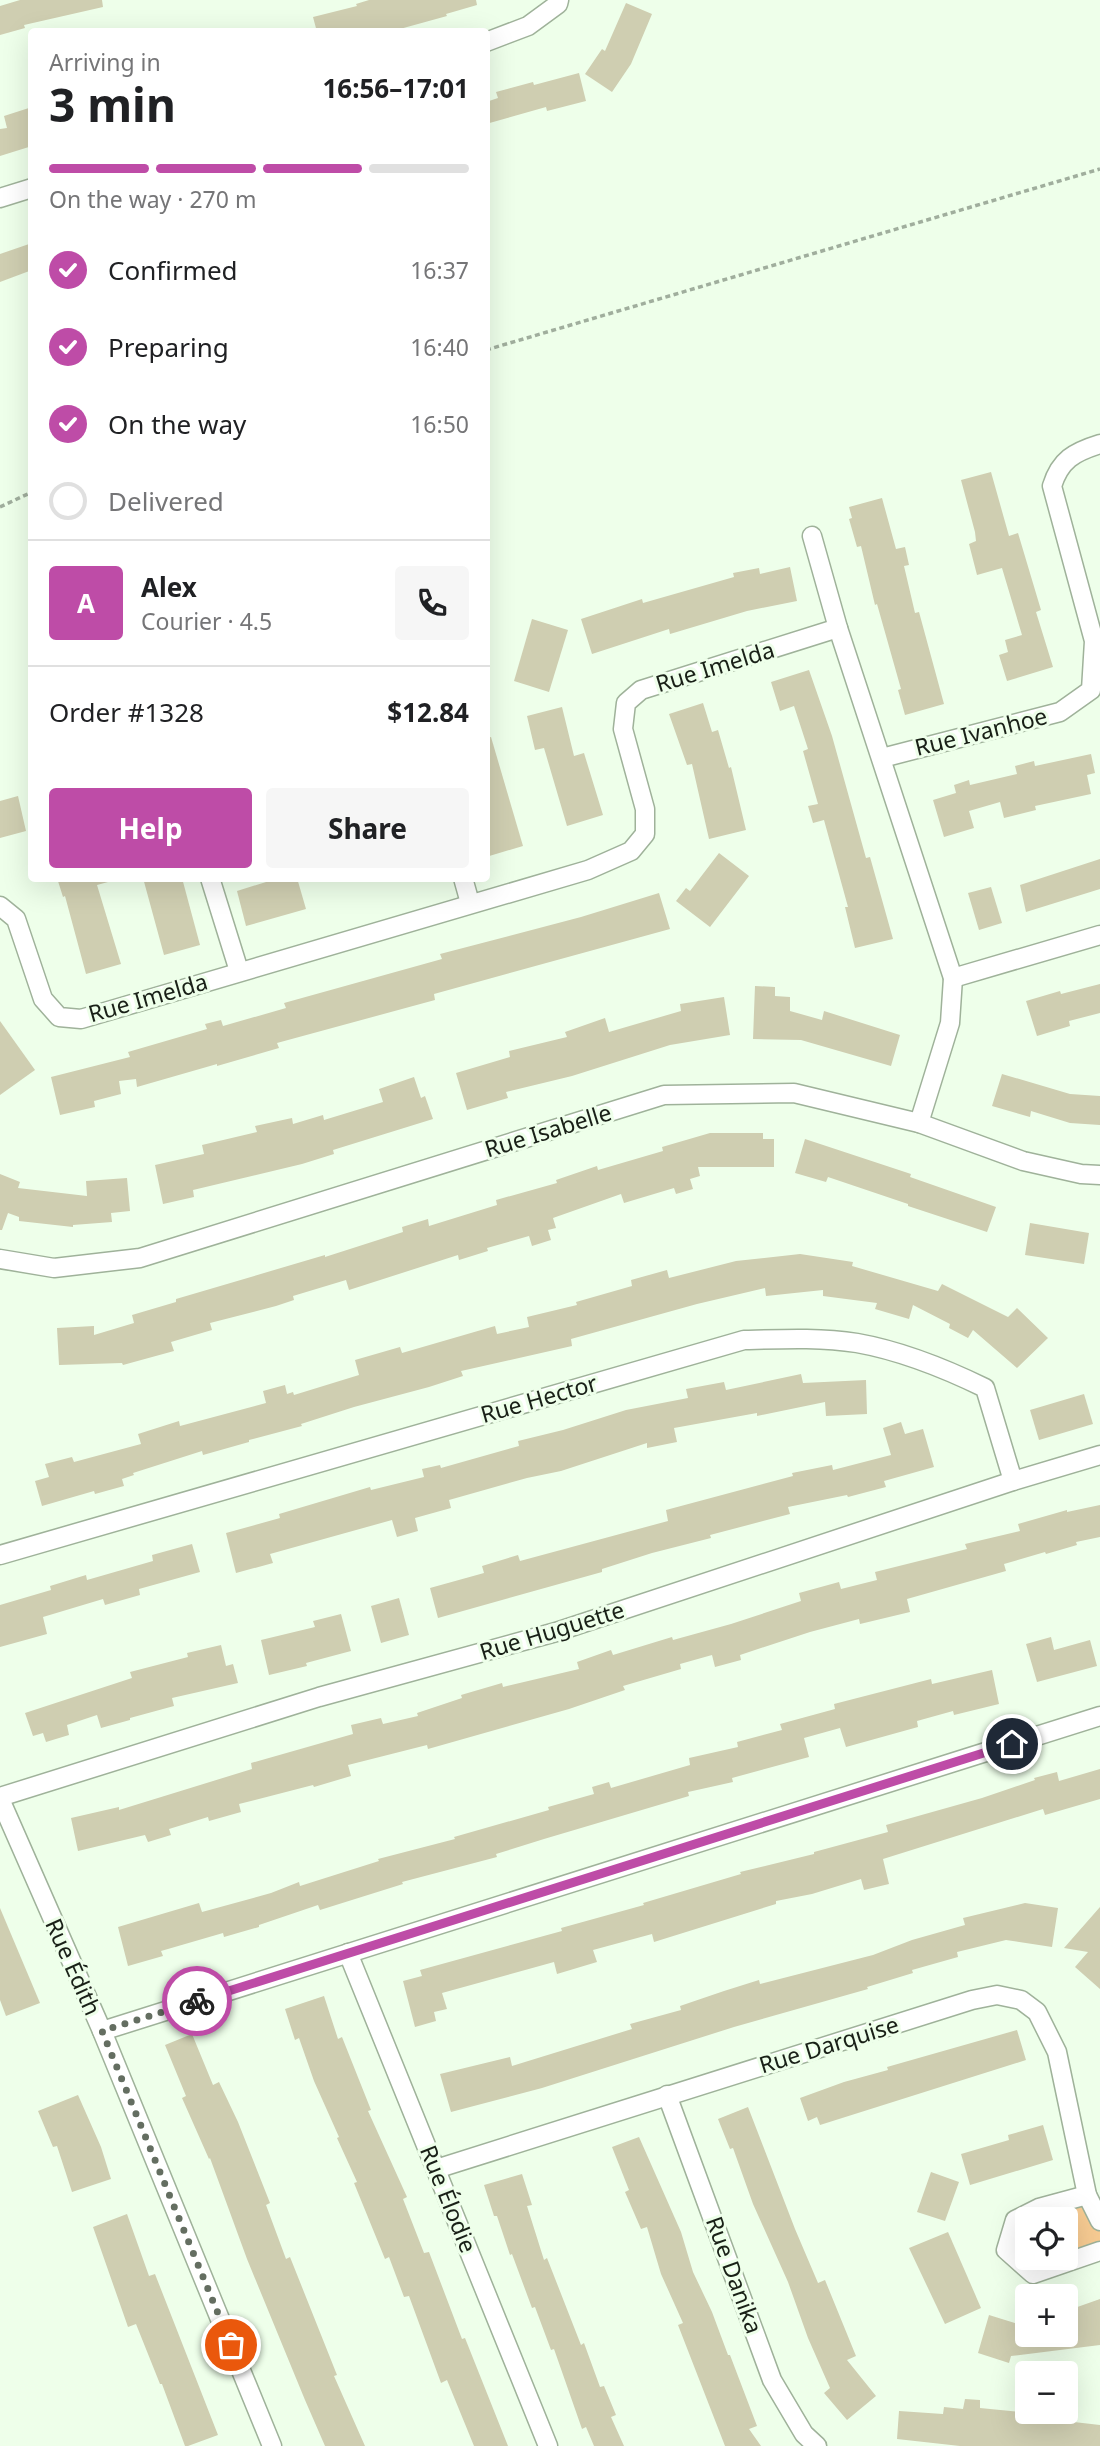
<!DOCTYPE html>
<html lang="en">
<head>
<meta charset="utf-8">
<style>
  body { margin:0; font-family:"Noto Sans",sans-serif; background:#f6f6f6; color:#202124; height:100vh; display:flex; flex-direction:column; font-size:26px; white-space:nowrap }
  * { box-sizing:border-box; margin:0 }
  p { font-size:23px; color:#757577 }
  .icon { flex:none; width:38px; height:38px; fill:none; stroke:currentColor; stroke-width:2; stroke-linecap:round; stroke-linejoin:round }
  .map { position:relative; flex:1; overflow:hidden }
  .panel { position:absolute; left:28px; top:28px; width:462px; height:854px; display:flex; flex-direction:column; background:#fff; border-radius:7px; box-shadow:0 7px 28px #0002 }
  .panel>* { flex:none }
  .fabs { position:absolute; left:1015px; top:2207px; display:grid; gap:14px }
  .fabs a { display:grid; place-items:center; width:63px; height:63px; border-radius:7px; background:#fff; box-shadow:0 7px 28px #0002; font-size:35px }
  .pin { position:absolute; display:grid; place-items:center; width:60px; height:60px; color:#fff; margin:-30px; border:4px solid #fff; border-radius:50%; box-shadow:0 2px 7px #0007 }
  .courier { position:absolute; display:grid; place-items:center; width:70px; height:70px; margin:-35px; border:5px solid #be4ca7; border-radius:50%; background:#fff; color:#222; box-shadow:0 2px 9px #0007 }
  .summary em { font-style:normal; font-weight:700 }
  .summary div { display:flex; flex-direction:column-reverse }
  .summary { display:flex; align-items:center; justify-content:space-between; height:119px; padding:0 21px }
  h1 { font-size:46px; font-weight:700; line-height:52px }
  .bar { display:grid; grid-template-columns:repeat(4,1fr); gap:10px 7px; align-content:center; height:84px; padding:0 21px }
  .bar i { height:9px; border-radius:5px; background:#e0e0e0 }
  .bar .active { background:#be4ca7 }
  .bar p { grid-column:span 4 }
  .line { display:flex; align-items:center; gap:18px; padding:0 21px; border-top:2px solid #e0e0e0 }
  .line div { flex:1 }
  .round { display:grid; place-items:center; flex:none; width:74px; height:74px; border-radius:7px; background:#f6f6f6 }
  ol { padding:0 21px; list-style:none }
  li { display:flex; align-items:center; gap:21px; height:77px }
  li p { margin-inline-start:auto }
  li .icon { padding:7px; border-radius:50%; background:#be4ca7; color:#fff; stroke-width:4 }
  li:last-child { color:#757577 }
  li i { width:38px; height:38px; border:4px solid #e0e0e0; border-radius:50% }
  .cta { display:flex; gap:14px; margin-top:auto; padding:14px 21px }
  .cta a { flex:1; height:80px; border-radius:7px; background:#be4ca7; color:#fff; font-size:28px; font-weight:700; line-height:80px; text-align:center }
  .cta a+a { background:#f6f6f6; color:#202124 }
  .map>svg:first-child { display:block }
  .green { fill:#f7cb92; fill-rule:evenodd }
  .building { fill:#cfceb1 }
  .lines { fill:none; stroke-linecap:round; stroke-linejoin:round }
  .street-casing { stroke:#9fb29a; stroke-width:21 }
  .path { stroke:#a0ae9d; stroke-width:3.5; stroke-dasharray:5 3.5; stroke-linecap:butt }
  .street { stroke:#fff; stroke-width:18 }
  .done { stroke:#646e61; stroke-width:7; stroke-dasharray:0 12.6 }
  .route { stroke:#be4ca7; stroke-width:9 }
  .labels { text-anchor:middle; stroke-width:6; stroke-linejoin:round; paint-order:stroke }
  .street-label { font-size:23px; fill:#192017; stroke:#eeffea }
</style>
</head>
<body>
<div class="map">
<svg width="1100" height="2446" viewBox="0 0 1100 2446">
  <rect width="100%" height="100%" fill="#eeffea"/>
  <path class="green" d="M1087 2195 1100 2221V2251L1033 2274 1006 2250 1015 2220ZM1027 2219H1066V2258H1027Z"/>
  <g class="building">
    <polygon points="20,0 102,0 103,7 24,25 25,28 0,35 0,6"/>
    <polygon points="369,0 476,0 477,5 446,14 447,16 389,32 317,32 313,17 357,6 356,4"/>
    <polygon points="626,3 652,14 631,64 612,92 585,74 602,49 605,51"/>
    <polygon points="579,73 586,101 547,111 546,107 486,124 486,102 498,98 496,92 533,82 534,85"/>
    <polygon points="32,107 32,146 0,156 0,129 7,128 4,116"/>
    <polygon points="32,243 32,270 0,282 0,254"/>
    <polygon points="991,472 1009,536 1018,533 1041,610 1036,612 1053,667 1007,681 999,655 1008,652 1005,640 1022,635 1002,568 977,575 969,544 976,541 975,532 961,480"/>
    <polygon points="882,498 896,549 905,547 909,565 904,566 915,613 919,612 944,704 905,715 898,690 901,689 877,604 875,605 861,546 857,547 849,519 852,518 849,507"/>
    <polygon points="790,567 797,601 747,611 670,634 669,629 592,654 581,619 642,599 643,603 734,577 733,573 759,568 760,574"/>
    <polygon points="532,619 568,630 549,692 514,681"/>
    <polygon points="809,670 832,736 866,858 870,857 893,939 855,948 845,907 848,907 824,820 813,823 808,806 818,804 803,751 808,749 794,706 780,711 771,682"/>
    <polygon points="703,703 712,732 718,730 729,768 731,767 746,830 709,839 692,764 687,765 669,714"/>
    <polygon points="562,707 574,756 584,753 603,815 567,826 544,748 535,750 527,716"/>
    <polygon points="491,737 523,846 486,857 486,738"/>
    <polygon points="1091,754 1095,773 1087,775 1091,794 1035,806 1036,810 1004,818 1000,802 969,811 974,828 944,837 933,800 956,793 954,785 969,780 970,785 1017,774 1015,766 1034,761 1035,766"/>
    <polygon points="18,796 26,831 0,838 0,801"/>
    <polygon points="719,853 749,876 710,927 676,901 686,888 690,891"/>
    <polygon points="1100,859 1100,889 1026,912 1020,885"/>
    <polygon points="57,878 107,878 108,882 97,885 121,964 86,974 65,896 63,897"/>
    <polygon points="143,878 182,878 200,945 164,955"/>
    <polygon points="279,878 297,878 306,909 246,926 237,891"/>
    <polygon points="991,887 1002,923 979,930 968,893"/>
    <polygon points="659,893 670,929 434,994 435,1000 277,1043 279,1048 217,1066 217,1064 137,1087 136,1079 119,1081 121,1094 94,1101 95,1107 60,1115 51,1077 130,1057 128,1052 207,1029 205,1024 221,1020 223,1026 286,1008 284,1003 442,959 440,954 581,917"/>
    <polygon points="1100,984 1100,1013 1069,1021 1070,1026 1037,1036 1026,1001 1060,991 1061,994"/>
    <polygon points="755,986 775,987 775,996 790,997 790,1011 822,1020 824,1011 900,1035 891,1066 801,1040 753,1039"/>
    <polygon points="724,997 730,1035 670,1045 572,1076 506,1092 508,1098 467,1110 456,1073 510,1057 509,1051 567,1037 565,1032 605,1018 609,1032 681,1011 680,1004"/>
    <polygon points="0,1021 35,1070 0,1095"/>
    <polygon points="1002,1074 1070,1094 1100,1096 1100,1125 1070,1123 1031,1111 1030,1117 992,1106"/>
    <polygon points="414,1077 421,1098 425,1096 433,1119 333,1150 334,1154 302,1164 193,1190 194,1197 163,1204 155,1165 204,1154 202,1145 257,1132 255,1126 292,1118 293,1124 323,1115 324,1120 383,1102 379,1089"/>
    <polygon points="710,1133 763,1133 763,1139 774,1139 774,1167 698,1167 700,1176 690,1179 693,1189 676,1194 674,1188 624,1203 621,1194 553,1218 556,1228 548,1230 551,1240 532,1246 529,1236 487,1248 488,1251 459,1260 458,1255 349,1290 346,1280 293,1296 294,1300 276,1306 210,1323 212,1330 171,1342 174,1351 123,1365 122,1363 59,1365 57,1328 94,1326 94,1335 134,1323 132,1315 176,1302 176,1299 325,1255 325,1257 403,1232 402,1227 428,1219 429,1226 497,1205 496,1200 557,1183 556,1180 597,1166 598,1170 663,1151 662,1147"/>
    <polygon points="805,1139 911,1174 910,1177 996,1207 987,1232 908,1206 908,1204 828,1177 826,1182 795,1173"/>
    <polygon points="0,1174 20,1182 18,1188 87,1196 86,1181 127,1178 130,1211 111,1213 112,1222 73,1225 73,1227 19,1221 19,1217 8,1213 2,1230 0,1230"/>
    <polygon points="1030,1223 1089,1233 1084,1264 1025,1255"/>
    <polygon points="800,1254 853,1262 852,1266 938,1291 942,1284 1008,1317 1017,1308 1048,1338 1017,1368 973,1330 968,1338 949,1328 950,1324 913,1305 909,1319 875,1309 877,1303 823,1296 823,1290 766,1296 765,1288 697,1304 571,1339 572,1346 461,1371 463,1376 429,1387 354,1407 301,1424 302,1426 249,1440 249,1442 203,1455 202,1451 133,1473 134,1475 122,1479 124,1486 95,1494 94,1491 42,1506 35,1481 49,1477 45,1464 72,1457 74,1462 141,1444 138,1434 179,1421 180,1426 266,1403 263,1391 285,1385 287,1394 293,1392 294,1395 359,1375 355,1360 400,1347 402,1353 495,1326 497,1334 529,1327 527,1317 577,1305 576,1302 632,1286 631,1280 667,1270 669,1278 736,1261"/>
    <polygon points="801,1374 803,1383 866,1380 867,1414 826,1416 825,1402 757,1416 757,1413 674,1428 677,1442 647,1448 647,1443 561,1471 527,1478 449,1500 451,1508 415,1518 418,1531 397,1537 392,1520 270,1554 273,1563 236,1573 226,1533 280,1518 279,1514 370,1487 371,1490 424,1477 422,1469 440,1465 441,1468 519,1446 518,1441 563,1430 626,1410 688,1398 686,1389 724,1382 726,1390"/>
    <polygon points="1084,1394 1093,1424 1039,1440 1030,1410"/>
    <polygon points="901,1422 905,1434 923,1429 934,1467 884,1481 886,1487 848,1497 847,1495 788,1507 790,1514 710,1535 711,1538 652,1553 602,1569 602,1572 438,1618 430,1588 484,1573 482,1566 518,1555 520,1561 668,1521 666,1510 793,1476 792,1473 832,1465 833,1470 891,1455 883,1428"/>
    <polygon points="1100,1505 1100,1537 1076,1542 1077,1545 1046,1554 1045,1552 1004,1564 1006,1571 907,1599 910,1612 860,1624 859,1619 810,1632 740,1655 741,1660 715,1667 712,1655 680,1664 681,1669 623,1686 625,1690 569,1709 428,1749 427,1745 348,1765 351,1776 314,1787 313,1785 239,1804 241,1812 209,1821 208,1817 169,1829 171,1835 148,1842 145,1835 78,1851 71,1818 119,1807 119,1810 252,1769 251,1763 353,1734 351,1725 381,1718 383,1724 418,1716 417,1713 462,1698 461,1695 502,1683 503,1687 579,1669 577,1662 611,1650 613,1655 672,1637 673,1640 731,1624 801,1601 799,1593 839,1582 841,1589 877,1580 875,1572 967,1549 965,1544 1020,1531 1018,1524 1067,1510 1067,1512"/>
    <polygon points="192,1544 200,1572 139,1589 140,1595 105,1605 103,1599 43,1617 47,1634 0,1647 0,1605 51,1590 50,1586 86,1575 87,1580 153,1561 152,1555"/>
    <polygon points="399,1598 409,1635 381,1643 371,1606"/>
    <polygon points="341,1614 351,1651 306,1663 307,1666 269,1675 261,1640 315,1627 313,1621"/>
    <polygon points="1051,1637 1054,1650 1090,1640 1097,1666 1037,1682 1026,1644"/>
    <polygon points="221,1645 226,1666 233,1664 238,1683 172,1698 174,1706 130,1718 130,1720 101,1728 97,1715 67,1725 69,1735 46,1742 43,1733 33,1736 25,1713 132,1678 130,1672 188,1657 187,1653"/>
    <polygon points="992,1670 999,1704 954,1715 953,1711 917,1721 918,1727 846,1747 840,1728 804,1738 809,1757 732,1778 733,1782 688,1792 689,1796 544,1839 496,1854 497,1857 402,1882 403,1884 320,1910 318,1905 259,1925 259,1927 224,1937 223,1933 161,1951 163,1956 128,1966 118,1927 199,1903 202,1912 271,1893 299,1882 300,1886 379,1861 378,1859 455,1839 454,1837 549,1810 548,1807 594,1794 592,1787 609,1782 611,1788 690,1765 689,1758 738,1747 737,1742 782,1730 780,1724 835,1709 834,1704 931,1679 932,1684"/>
    <polygon points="1100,1769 1100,1799 1045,1815 1043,1809 883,1859 889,1884 864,1890 861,1879 812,1894 776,1901 776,1904 654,1942 652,1934 593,1950 597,1962 557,1974 554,1962 442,1993 447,2009 434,2012 436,2021 415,2027 403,1981 422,1976 420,1970 562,1931 561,1928 644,1905 643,1903 741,1874 740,1872 814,1854 814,1852 888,1832 886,1825 982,1798 1035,1780 1034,1778 1057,1772 1059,1781"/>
    <polygon points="1025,1903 1058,1908 1052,1947 1006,1940 957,1952 958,1957 912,1970 913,1973 867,1987 868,1989 734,2027 542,2088 451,2112 440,2074 510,2057 512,2066 632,2029 630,2024 681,2010 680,2006 724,1991 759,1980 760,1984 873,1955 912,1940 965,1925 963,1918"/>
    <polygon points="1100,1907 1100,1989 1075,1967 1088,1952 1064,1948"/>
    <polygon points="0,1908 40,2003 6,2016 0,2000"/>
    <polygon points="324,1996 338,2039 342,2037 371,2110 368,2111 407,2197 403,2199 424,2253 429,2252 462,2339 465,2338 508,2446 474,2446 447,2380 441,2383 409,2296 404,2297 389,2257 385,2259 354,2183 357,2182 337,2138 339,2137 314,2081 299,2038 295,2040 285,2009"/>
    <polygon points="1017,2030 1026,2060 820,2125 817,2117 808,2121 800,2098 844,2082 888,2070 887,2067"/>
    <polygon points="192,2034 213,2085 219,2082 238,2122 270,2203 266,2205 286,2259 290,2257 337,2375 334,2376 365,2446 325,2446 305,2400 247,2259 210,2158 209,2159 182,2098 186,2096 165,2045"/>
    <polygon points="78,2095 101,2147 111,2179 72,2192 57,2146 53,2147 38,2111"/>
    <polygon points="748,2107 795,2229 818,2283 825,2280 856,2356 847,2360 876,2396 847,2420 824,2393 830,2388 808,2338 788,2282 753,2204 733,2148 730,2149 718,2119"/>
    <polygon points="1043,2125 1053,2160 970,2185 961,2154 1009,2140 1008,2135"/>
    <polygon points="639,2137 681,2232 693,2272 712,2312 728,2355 730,2355 757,2426 749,2429 761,2446 725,2446 678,2325 683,2323 661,2274 647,2227 641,2229 625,2192 629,2190 612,2147"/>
    <polygon points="931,2172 959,2182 945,2221 917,2212"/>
    <polygon points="522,2174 532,2205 527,2206 544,2260 547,2258 581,2345 584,2343 600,2387 604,2386 616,2415 611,2417 624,2446 594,2446 586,2427 582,2429 554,2349 551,2350 535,2307 532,2308 512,2254 510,2255 497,2216 494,2216 484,2185"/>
    <polygon points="127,2214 149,2276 155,2274 218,2435 188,2446 185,2446 162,2384 160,2384 136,2324 128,2327 93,2227"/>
    <polygon points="948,2232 981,2308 945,2324 909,2248"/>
    <polygon points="1100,2299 1100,2345 1011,2356 1009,2363 978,2353 989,2315 1021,2325 1018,2334 1066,2334 1066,2311"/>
    <polygon points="965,2399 980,2400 980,2408 1030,2413 1030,2417 1100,2425 1100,2446 960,2446 897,2439 899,2411 943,2414 944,2407 963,2409"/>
  </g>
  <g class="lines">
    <defs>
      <g id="street">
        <polyline points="486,42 528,26 558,4 559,0"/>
        <polyline points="0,198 32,188"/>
        <polyline points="812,536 838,628 953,978 950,1023 919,1123"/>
        <path d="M882 758 1060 712 1091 690 1094 641 1052 486C1060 460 1074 452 1100 444"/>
        <polyline points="210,878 239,971"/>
        <polyline points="463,878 470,903"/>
        <polyline points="0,906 16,919 43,999 59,1017 81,1019 588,870 631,851 645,834 645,809 623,729 626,703 641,690 838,628"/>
        <polyline points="953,978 1100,935"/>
        <polyline points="0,1259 54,1268 140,1258 664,1095 794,1093 919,1123 1023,1161 1081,1174 1100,1175"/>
        <path d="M0 1555 744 1340C781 1339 820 1337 857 1343 902 1351 944 1368 985 1388L1013 1481"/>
        <polyline points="0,1797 319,1697 556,1632 1013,1481 1100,1455"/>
        <polyline points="0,1799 102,2031 272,2446"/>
        <polyline points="348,1953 548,2446"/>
        <polyline points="102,2031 1100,1716"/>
        <polyline points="667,2095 772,2380 804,2434 817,2446"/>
        <polyline points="436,2169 972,2000 997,1995 1021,2000 1037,2012 1057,2052 1087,2195 1100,2221"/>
        <polyline points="1087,2195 1039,2208 1015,2220 1006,2250 1033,2274 1100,2251"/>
      </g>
    </defs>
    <use href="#street" class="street-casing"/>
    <g class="path">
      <polyline points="486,350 1100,169"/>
      <polyline points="0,507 32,492"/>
    </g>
    <use href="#street" class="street"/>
  </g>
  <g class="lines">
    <polyline class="done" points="197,2001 102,2031 231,2345"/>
    <polyline class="route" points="197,2001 1012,1744"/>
  </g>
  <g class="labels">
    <g class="street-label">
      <text transform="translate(715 667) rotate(-17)" y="8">Rue Imelda</text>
      <text transform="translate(981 732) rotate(-14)" y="8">Rue Ivanhoe</text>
      <text transform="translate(148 998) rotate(-16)" y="8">Rue Imelda</text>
      <text transform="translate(548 1131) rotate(-17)" y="8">Rue Isabelle</text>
      <text transform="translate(539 1399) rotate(-16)" y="8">Rue Hector</text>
      <text transform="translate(552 1631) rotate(-17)" y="8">Rue Huguette</text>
      <text transform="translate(73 1967) rotate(66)" y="8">Rue Édith</text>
      <text transform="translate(829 2045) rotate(-17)" y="8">Rue Darquise</text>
      <text transform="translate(448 2199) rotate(68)" y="8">Rue Élodie</text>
      <text transform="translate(734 2275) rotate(70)" y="8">Rue Danika</text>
    </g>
  </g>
</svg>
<div class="fabs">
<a><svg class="icon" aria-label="locate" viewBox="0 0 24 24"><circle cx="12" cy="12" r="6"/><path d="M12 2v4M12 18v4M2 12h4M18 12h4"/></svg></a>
<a>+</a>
<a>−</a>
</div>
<div class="pin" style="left:231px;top:2345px;background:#ea580c"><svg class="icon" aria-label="bag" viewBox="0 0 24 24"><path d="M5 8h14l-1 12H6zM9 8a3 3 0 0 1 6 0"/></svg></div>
<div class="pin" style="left:1012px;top:1744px;background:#1f2937"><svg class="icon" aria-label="home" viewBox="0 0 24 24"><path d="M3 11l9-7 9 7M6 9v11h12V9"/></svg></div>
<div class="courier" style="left:197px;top:2001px"><svg class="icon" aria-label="bike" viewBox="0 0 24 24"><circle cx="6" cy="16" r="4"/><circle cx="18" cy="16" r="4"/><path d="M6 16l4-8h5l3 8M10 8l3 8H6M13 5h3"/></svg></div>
<section class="panel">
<div class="summary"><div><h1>3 min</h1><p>Arriving in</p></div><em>16:56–17:01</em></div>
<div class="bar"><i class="active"></i><i class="active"></i><i class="active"></i><i></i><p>On the way · 270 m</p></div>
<ol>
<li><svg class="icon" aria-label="check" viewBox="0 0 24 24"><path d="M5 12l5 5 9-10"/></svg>Confirmed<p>16:37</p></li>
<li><svg class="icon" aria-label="check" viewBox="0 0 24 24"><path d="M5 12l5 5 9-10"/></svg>Preparing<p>16:40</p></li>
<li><svg class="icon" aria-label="check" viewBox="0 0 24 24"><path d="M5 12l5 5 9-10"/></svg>On the way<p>16:50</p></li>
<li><i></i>Delivered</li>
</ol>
<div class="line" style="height:126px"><b class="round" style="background:#be4ca7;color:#fff">A</b><div><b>Alex</b><p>Courier · 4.5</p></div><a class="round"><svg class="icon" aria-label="phone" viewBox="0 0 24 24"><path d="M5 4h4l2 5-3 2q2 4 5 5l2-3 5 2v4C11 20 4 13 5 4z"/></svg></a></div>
<div class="line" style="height:91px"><div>Order #1328</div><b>$12.84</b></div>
<div class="cta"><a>Help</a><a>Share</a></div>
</section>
</div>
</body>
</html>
